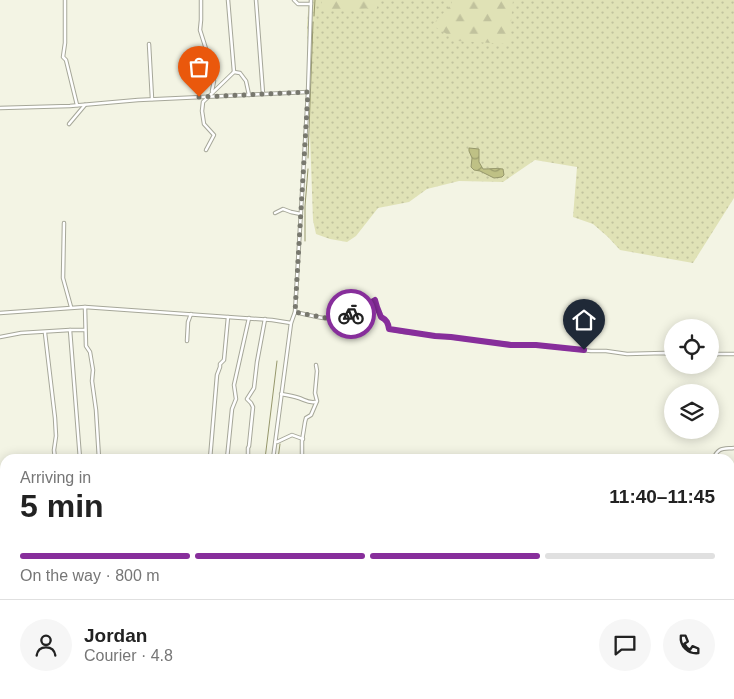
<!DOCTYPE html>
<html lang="en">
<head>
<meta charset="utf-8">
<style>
  body { margin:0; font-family:Arial,sans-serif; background:#f6f6f6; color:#222; height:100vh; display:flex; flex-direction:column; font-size:19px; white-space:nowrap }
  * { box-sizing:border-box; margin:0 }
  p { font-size:16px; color:#767676 }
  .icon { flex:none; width:28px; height:28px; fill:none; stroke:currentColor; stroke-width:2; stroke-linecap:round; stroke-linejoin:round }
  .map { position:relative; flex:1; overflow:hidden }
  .details { position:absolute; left:0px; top:454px; width:735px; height:246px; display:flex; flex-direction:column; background:#fff; border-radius:15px 15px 0 0; box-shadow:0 2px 12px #0003 }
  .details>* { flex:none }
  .controls { position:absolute; left:664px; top:319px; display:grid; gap:10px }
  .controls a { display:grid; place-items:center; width:55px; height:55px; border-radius:50%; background:#fff; box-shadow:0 2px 12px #0003; font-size:25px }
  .pin { position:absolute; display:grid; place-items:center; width:42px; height:42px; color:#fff; margin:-51px -21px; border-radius:50% 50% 50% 0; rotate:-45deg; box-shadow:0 0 5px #0007 }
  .pin .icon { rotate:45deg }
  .courier { position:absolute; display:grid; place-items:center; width:50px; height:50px; margin:-25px; border:4px solid #872e9b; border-radius:50%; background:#fff; color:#222; box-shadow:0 1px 6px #0007 }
  .head em { font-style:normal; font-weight:800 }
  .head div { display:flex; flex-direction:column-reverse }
  .head { display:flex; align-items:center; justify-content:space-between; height:85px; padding:0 20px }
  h1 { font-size:32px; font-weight:800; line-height:38px }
  .bar { display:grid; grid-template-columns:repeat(4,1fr); gap:8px 5px; align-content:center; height:60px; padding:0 20px }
  .bar i { height:6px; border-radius:4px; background:#e0e0e0 }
  .bar .active { background:#872e9b }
  .bar p { grid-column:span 4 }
  .line { display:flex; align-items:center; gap:12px; padding:0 20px; border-top:1px solid #e0e0e0 }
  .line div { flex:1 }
  .round { display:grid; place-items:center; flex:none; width:52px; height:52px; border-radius:26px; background:#f6f6f6 }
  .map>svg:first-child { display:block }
  .grass { fill:url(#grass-dots) }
  .forest { fill:url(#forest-firs) }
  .water { fill:url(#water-waves); stroke:#96976b }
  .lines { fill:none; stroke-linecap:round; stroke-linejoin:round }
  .stream { stroke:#96976b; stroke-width:1 }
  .minor-casing { stroke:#a6a799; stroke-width:4.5 }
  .minor { stroke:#fff; stroke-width:2.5 }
  .done { stroke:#78786e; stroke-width:5; stroke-dasharray:0 9 }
  .route { stroke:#872e9b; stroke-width:6 }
</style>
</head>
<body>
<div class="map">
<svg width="734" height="699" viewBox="0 0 734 699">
  <defs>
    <pattern id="grass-dots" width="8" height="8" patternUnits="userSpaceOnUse" patternTransform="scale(1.25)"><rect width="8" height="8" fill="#e0e2b6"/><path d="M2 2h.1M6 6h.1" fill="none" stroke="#c1c29d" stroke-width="1.8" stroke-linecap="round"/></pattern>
    <pattern id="forest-firs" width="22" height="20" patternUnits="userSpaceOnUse" patternTransform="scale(1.25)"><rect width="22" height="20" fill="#e0e2b6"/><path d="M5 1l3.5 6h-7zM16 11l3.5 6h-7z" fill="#c1c29d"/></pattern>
    <pattern id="water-waves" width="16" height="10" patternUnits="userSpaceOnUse" patternTransform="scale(1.25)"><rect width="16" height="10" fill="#bfc185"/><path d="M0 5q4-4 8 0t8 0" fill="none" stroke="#9c9e6d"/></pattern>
  </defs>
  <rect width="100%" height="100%" fill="#f3f4e4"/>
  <polygon class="grass" points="309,0 734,0 734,198 693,263 620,250 608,237 593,224 573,217 577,167 535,160 503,182 459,181 427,189 409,202 378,208 356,236 347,242 330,239 316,234 313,220 310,135 307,25"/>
  <g class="forest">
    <polygon points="322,0 377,0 377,8 322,11"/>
    <polygon points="452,0 513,0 509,44 458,41 432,25 452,4"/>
  </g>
  <path class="water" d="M469 148 479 149V162L483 169C490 169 496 168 503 169L504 175 502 177 494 178 480 171 474 170 471 167 472 158 469 151Z"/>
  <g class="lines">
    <g class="stream">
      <polyline points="314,16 315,0"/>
      <polyline points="308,158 313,22"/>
      <polyline points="305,241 305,206 308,169"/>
      <polyline points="265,459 277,361"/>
      <polyline points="278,459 280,444"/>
      <polyline points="236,699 237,695"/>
    </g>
    <defs>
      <g id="minor">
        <polyline points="65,0 65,43 63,57 66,60 77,105"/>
        <polyline points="201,0 201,20 200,30 206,49 205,54 214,81 212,91"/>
        <polyline points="228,0 234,72"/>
        <polyline points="256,0 263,94"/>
        <polyline points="294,0 298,4 311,4"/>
        <polyline points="149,44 152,99"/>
        <polyline points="0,108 70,106 138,100 308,92"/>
        <polyline points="69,124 85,105"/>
        <polyline points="206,150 214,135 204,124 202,111 203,102 234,72 240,73 246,81 249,95"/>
        <polyline points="275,213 283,209 291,212 301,214"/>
        <polyline points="64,223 63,278 71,307"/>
        <polyline points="85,307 86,346 90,352 93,370 92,381 96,410 99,459"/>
        <path d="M295 312C308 315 337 323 349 316 357 311 367 306 375 300L377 307 381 317 387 322 389 329 404 332 517 345H536L591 351H606L627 354 664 353 672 355"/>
        <polyline points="0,313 85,307 272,320 291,323"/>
        <polyline points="70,330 80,459"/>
        <polyline points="45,333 55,418 56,436 54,450 55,459"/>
        <polyline points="0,337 21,333 70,330 85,330"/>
        <polyline points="187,341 188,322 191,314"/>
        <polyline points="710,356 718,354 734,354"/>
        <path d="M281 394C287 395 293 396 299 398 305 400 308 403 315 402"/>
        <polyline points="277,442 292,435 303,439"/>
        <polyline points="210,459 217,375 220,367 220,364 224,360 228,317"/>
        <polyline points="227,459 232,409 236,399 234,385 249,318"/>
        <polyline points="248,459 248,448 249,446 253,407 251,403 247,399 254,388 257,362 265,319"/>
        <polyline points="273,459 291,323 295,312 308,92 311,0"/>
        <polyline points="302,459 302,441 305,422 306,418 311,415 317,401 315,393 317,371 316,365"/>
        <path d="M713 459C719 447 722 449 734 448"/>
        <polyline points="730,529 734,531"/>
        <polyline points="0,578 5,578"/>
        <polyline points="0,606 5,606"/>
        <polyline points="0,633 5,635"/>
        <polyline points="0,661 5,654"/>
        <polyline points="113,695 118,699"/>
        <polyline points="210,695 221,699"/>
        <polyline points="294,695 318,699"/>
        <polyline points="63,699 65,695"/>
        <polyline points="81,699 84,695"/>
        <polyline points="103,699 106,695"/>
        <polyline points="125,699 128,695"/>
        <polyline points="146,699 149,695"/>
        <polyline points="169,699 171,695"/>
        <polyline points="191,699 194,695"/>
        <polyline points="245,699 245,695"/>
        <polyline points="263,699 276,695"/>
        <polyline points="434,699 459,698 467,699"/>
        <polyline points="520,699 521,695"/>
      </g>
    </defs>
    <use href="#minor" class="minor-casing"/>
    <use href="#minor" class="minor"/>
  </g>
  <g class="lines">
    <polyline class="done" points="199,97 308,92 295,312 331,319 348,317 351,314"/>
    <path class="route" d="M351 314 375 300 377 307 381 317C387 320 388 323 389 329L435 336 451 337 511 345H536L584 350"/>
  </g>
</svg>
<div class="controls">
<a><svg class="icon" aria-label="locate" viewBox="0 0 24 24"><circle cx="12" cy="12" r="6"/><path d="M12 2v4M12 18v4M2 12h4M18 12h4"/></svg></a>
<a><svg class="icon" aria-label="layers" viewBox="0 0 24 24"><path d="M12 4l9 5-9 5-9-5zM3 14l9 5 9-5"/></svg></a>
</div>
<div class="pin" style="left:199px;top:97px;background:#ea580c"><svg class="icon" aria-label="bag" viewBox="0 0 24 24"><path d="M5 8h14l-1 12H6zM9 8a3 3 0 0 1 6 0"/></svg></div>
<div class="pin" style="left:584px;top:350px;background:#1f2937"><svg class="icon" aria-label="home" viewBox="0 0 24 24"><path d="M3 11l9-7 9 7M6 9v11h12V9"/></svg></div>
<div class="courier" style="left:351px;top:314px"><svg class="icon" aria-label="bike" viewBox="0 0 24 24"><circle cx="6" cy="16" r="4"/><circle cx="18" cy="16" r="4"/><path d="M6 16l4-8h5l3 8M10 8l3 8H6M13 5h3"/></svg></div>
<section class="details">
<div class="head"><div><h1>5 min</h1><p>Arriving in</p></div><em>11:40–11:45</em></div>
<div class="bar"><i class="active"></i><i class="active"></i><i class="active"></i><i></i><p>On the way · 800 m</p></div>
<div class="line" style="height:90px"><a class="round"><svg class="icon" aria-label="person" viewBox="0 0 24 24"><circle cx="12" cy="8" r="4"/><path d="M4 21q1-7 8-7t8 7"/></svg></a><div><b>Jordan</b><p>Courier · 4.8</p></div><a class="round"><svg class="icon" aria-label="chat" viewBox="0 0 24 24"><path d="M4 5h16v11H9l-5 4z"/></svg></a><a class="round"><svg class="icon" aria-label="phone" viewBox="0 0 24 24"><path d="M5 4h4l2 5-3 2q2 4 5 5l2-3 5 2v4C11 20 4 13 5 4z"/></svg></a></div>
</section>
</div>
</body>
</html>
